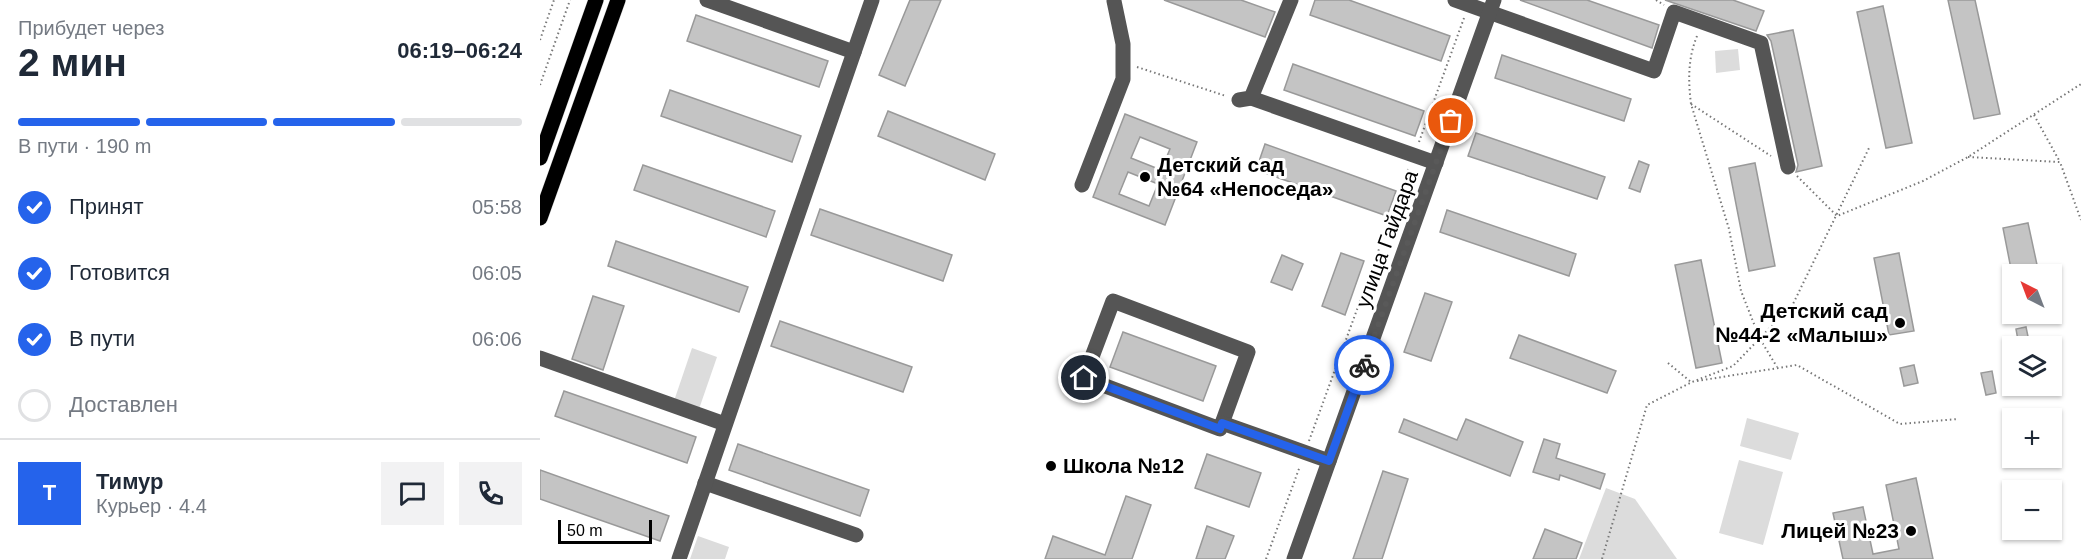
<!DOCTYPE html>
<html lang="ru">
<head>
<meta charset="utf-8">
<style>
  body { margin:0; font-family:Helvetica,sans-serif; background:#f2f2f3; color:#1f2937; height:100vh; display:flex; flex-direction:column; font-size:22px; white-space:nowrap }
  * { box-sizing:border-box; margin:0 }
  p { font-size:20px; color:#747a83 }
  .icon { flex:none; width:33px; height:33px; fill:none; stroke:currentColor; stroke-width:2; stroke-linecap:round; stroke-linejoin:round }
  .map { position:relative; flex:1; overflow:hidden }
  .drawer { display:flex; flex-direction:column; background:#fff; width:540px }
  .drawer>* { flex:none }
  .needle { width:39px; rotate:318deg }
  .buttons { position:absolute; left:1462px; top:264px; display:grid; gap:12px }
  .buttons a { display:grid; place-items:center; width:60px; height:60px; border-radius:0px; background:#fff; box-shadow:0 2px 4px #0004; font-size:30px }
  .scale { position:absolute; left:18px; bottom:15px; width:94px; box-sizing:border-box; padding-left:6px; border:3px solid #000; border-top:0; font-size:16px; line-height:21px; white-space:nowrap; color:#000; -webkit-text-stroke:4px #fff; paint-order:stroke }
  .pin { position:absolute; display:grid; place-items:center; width:51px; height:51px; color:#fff; margin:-26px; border:3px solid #fff; border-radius:50%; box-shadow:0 2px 6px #0007 }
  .courier { position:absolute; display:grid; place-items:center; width:60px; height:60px; margin:-30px; border:4px solid #2563eb; border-radius:50%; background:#fff; color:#222; box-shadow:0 2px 8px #0007 }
  .head em { font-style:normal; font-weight:700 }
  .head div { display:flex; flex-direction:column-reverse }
  .head { display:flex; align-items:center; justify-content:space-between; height:102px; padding:0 18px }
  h1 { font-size:39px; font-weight:700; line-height:45px }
  .bar { display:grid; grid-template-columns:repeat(4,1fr); gap:9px 6px; align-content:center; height:72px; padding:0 18px }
  .bar i { height:8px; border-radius:4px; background:#e0e1e3 }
  .bar .selected { background:#2563eb }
  .bar p { grid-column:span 4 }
  .line { display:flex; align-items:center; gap:15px; padding:0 18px; border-top:2px solid #e0e1e3 }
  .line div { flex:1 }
  .round { display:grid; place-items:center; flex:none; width:63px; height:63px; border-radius:0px; background:#f2f2f3 }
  ol { padding:0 18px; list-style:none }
  li { display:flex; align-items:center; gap:18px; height:66px }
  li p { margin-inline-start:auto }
  li .icon { padding:6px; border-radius:50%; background:#2563eb; color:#fff; stroke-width:4 }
  li:last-child { color:#747a83 }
  li i { width:33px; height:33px; border:3px solid #e0e1e3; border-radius:50% }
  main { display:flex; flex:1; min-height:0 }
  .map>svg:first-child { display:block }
  .green { fill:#dcdcdc }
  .building { fill:#c4c4c4; stroke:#999; stroke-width:1.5; fill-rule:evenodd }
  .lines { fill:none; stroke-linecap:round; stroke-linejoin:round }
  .major-casing { stroke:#dbdbdb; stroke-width:16 }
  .path { stroke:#777; stroke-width:2; stroke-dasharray:1.5 3; stroke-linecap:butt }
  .minor { stroke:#555; stroke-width:15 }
  .major { stroke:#000; stroke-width:15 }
  .done { stroke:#595959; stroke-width:6; stroke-dasharray:0 10.8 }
  .route { stroke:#2563eb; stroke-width:8 }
  .poi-dot { fill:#000; stroke:#fff; stroke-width:2 }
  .labels { text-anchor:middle; stroke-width:6; stroke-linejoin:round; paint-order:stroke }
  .poi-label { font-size:21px; font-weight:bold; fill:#000; stroke:#fff; text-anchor:start }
  .street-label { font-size:21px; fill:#000; stroke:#fff }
</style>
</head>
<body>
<main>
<section class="drawer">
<div class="head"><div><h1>2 мин</h1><p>Прибудет через</p></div><em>06:19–06:24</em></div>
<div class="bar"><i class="selected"></i><i class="selected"></i><i class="selected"></i><i></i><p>В пути · 190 m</p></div>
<ol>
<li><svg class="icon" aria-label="check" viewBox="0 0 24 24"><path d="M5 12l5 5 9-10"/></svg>Принят<p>05:58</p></li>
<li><svg class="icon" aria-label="check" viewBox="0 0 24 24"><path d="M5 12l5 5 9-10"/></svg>Готовится<p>06:05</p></li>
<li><svg class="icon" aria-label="check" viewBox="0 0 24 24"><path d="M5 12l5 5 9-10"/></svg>В пути<p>06:06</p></li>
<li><i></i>Доставлен</li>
</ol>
<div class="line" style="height:108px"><b class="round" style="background:#2563eb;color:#fff">Т</b><div><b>Тимур</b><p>Курьер · 4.4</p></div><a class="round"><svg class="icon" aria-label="chat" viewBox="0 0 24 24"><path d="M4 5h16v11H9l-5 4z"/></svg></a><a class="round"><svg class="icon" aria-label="phone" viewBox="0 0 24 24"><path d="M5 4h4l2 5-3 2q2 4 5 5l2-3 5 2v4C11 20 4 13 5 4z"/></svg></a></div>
</section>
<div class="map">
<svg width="1541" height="559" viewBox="0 0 1541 559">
  <rect width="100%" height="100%" fill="#fff"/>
  <g class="green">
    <polygon points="1198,49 1200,70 1176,73 1175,51"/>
    <polygon points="152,348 177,357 159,409 134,401"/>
    <polygon points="1207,418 1259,433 1251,460 1200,446"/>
    <polygon points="1199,460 1243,472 1223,545 1179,533"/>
    <polygon points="1066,488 1095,499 1137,559 1039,559"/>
    <polygon points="158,536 189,547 185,559 150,559"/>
  </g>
  <g class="building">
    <polygon points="370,0 401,0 365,86 339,75"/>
    <polygon points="624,0 701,0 735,12 725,37"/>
    <polygon points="775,0 809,0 910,36 901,61 770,15"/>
    <polygon points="980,0 1047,0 1119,25 1112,48"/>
    <polygon points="1125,0 1193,0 1224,11 1216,31"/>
    <polygon points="1408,0 1435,0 1460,114 1434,119"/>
    <polygon points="1343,6 1372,143 1346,148 1317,12"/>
    <polygon points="156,15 288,61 279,87 147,41"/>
    <polygon points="1253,30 1282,166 1256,172 1258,165 1231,41 1227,35"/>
    <polygon points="962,55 1091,99 1084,121 955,78"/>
    <polygon points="753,64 884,111 875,136 744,90"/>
    <polygon points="130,90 261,136 252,162 121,116"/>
    <polygon points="348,111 455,154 445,180 338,136"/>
    <path d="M585 114 657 142 625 225 553 197ZM600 137 630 149 621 170 591 158ZM588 172 618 184 609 206 579 194Z"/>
    <polygon points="936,133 1065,177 1057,199 928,156"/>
    <polygon points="725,144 856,191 847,216 716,170"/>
    <polygon points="1099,161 1109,165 1100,192 1089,188"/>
    <polygon points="1215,163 1235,266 1209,271 1189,168"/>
    <polygon points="103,165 235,211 226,237 94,190"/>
    <polygon points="280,209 412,255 403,281 271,235"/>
    <polygon points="907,210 1036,254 1029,276 900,232"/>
    <polygon points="1488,223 1499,274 1472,274 1463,228"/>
    <polygon points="76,241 208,287 199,312 68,266"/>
    <polygon points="801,253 824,261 805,315 782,306"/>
    <polygon points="1359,253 1374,331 1349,335 1334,258"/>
    <polygon points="742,255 763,264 752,290 731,282"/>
    <polygon points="1161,260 1182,363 1156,368 1135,265"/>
    <polygon points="885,293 912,302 891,361 864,352"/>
    <polygon points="53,296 84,306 63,370 32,359"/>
    <polygon points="240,321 372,367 363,392 231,346"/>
    <polygon points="1486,327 1490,346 1479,346 1476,329"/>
    <polygon points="583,332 676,366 663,401 570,367"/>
    <polygon points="979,335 1076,371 1067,393 970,358"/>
    <polygon points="1374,365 1378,383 1364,386 1360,368"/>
    <polygon points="1452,371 1456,393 1446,395 1441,373"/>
    <polygon points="24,391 156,437 147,463 15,416"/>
    <polygon points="864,419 917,440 926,419 983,442 970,476 859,432"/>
    <polygon points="1004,439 1020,444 1016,458 1065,474 1060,489 1020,475 1019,480 993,472"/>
    <polygon points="198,444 329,490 320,516 189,470"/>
    <polygon points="667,454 721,473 709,507 655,488"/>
    <polygon points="0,470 129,516 120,541 0,499"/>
    <polygon points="843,471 868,479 842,559 813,559"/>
    <polygon points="1376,478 1393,559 1303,559 1293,513 1323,507 1333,554 1359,549 1346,485"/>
    <polygon points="586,496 611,505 592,559 505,559 513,536 565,555"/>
    <polygon points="667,526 694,536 685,559 656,559"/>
    <polygon points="1005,529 1042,543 1036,559 993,559"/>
  </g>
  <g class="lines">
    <defs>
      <g id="major">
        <polyline points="0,158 56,0"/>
        <polyline points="0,218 78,0"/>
      </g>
    </defs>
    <use href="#major" class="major-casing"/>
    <g class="path">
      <polyline points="1116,0 1124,5"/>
      <path d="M1157 36C1148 58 1148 80 1151 104L1189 229 1201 291 1220 339 1237 367"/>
      <polyline points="0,40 14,0"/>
      <polyline points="597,67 686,96"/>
      <polyline points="0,85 30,0"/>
      <polyline points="1151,104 1231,156"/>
      <polyline points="1494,115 1520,162"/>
      <polyline points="879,142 924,18"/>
      <polyline points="1428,157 1520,162 1541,220"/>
      <polyline points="1257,176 1297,216 1383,181 1428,157 1541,84"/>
      <polyline points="1128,363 1151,382"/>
      <polyline points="1157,381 1257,365 1360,424 1418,419"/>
      <polyline points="769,441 869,167"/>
      <polyline points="726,559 760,466"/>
      <polyline points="1062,559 1107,405 1152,382 1193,366 1253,304 1330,146"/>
    </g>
    <g class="minor">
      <polyline points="167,0 314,52"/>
      <polyline points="915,0 1114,71 1134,12 1221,43 1248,167"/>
      <polyline points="711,98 896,163"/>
      <polyline points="699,100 711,98 751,0"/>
      <polyline points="542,185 583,79 583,44 574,1"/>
      <polygon points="573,301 708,352 680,429 544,378"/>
      <polyline points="0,358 185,424"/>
      <polyline points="682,423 789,461"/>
      <polyline points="165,483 316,535"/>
      <polyline points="139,559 332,0"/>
      <polyline points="754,559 954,0"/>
    </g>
    <use href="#major" class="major"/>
  </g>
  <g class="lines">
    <polyline class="done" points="824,365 911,121"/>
    <polyline class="route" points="544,378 680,429 682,423 789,461 824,365"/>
  </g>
  <g class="poi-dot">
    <circle cx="605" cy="177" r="6"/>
    <circle cx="1360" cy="323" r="6"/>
    <circle cx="511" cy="466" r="6"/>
    <circle cx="1371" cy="531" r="6"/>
  </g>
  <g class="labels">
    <g class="poi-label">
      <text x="617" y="172">Детский сад<tspan x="617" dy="24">№64 «Непоседа»</tspan></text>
      <text x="1348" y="318" text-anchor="end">Детский сад<tspan x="1348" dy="24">№44-2 «Малыш»</tspan></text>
      <text x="523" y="473">Школа №12</text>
      <text x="1359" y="538" text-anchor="end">Лицей №23</text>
    </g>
    <g class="street-label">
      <text transform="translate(847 239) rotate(-70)" y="7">улица Гайдара</text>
    </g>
  </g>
</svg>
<div class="buttons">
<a><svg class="needle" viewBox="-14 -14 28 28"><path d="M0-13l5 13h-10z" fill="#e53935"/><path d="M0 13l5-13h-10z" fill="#747a83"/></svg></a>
<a><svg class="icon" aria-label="layers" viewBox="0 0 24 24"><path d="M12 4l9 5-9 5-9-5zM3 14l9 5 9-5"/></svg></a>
<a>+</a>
<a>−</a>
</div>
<div class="scale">50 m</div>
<div class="pin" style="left:911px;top:121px;background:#ea580c"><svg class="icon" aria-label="bag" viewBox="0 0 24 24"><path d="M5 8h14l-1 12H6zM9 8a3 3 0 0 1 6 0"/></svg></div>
<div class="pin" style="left:544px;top:378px;background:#1f2937"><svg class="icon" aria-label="home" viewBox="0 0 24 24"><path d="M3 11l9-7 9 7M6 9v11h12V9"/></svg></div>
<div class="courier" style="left:824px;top:365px"><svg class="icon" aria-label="bike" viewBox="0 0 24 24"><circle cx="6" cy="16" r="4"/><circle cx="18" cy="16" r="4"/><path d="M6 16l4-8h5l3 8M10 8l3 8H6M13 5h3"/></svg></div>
</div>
</main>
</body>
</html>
